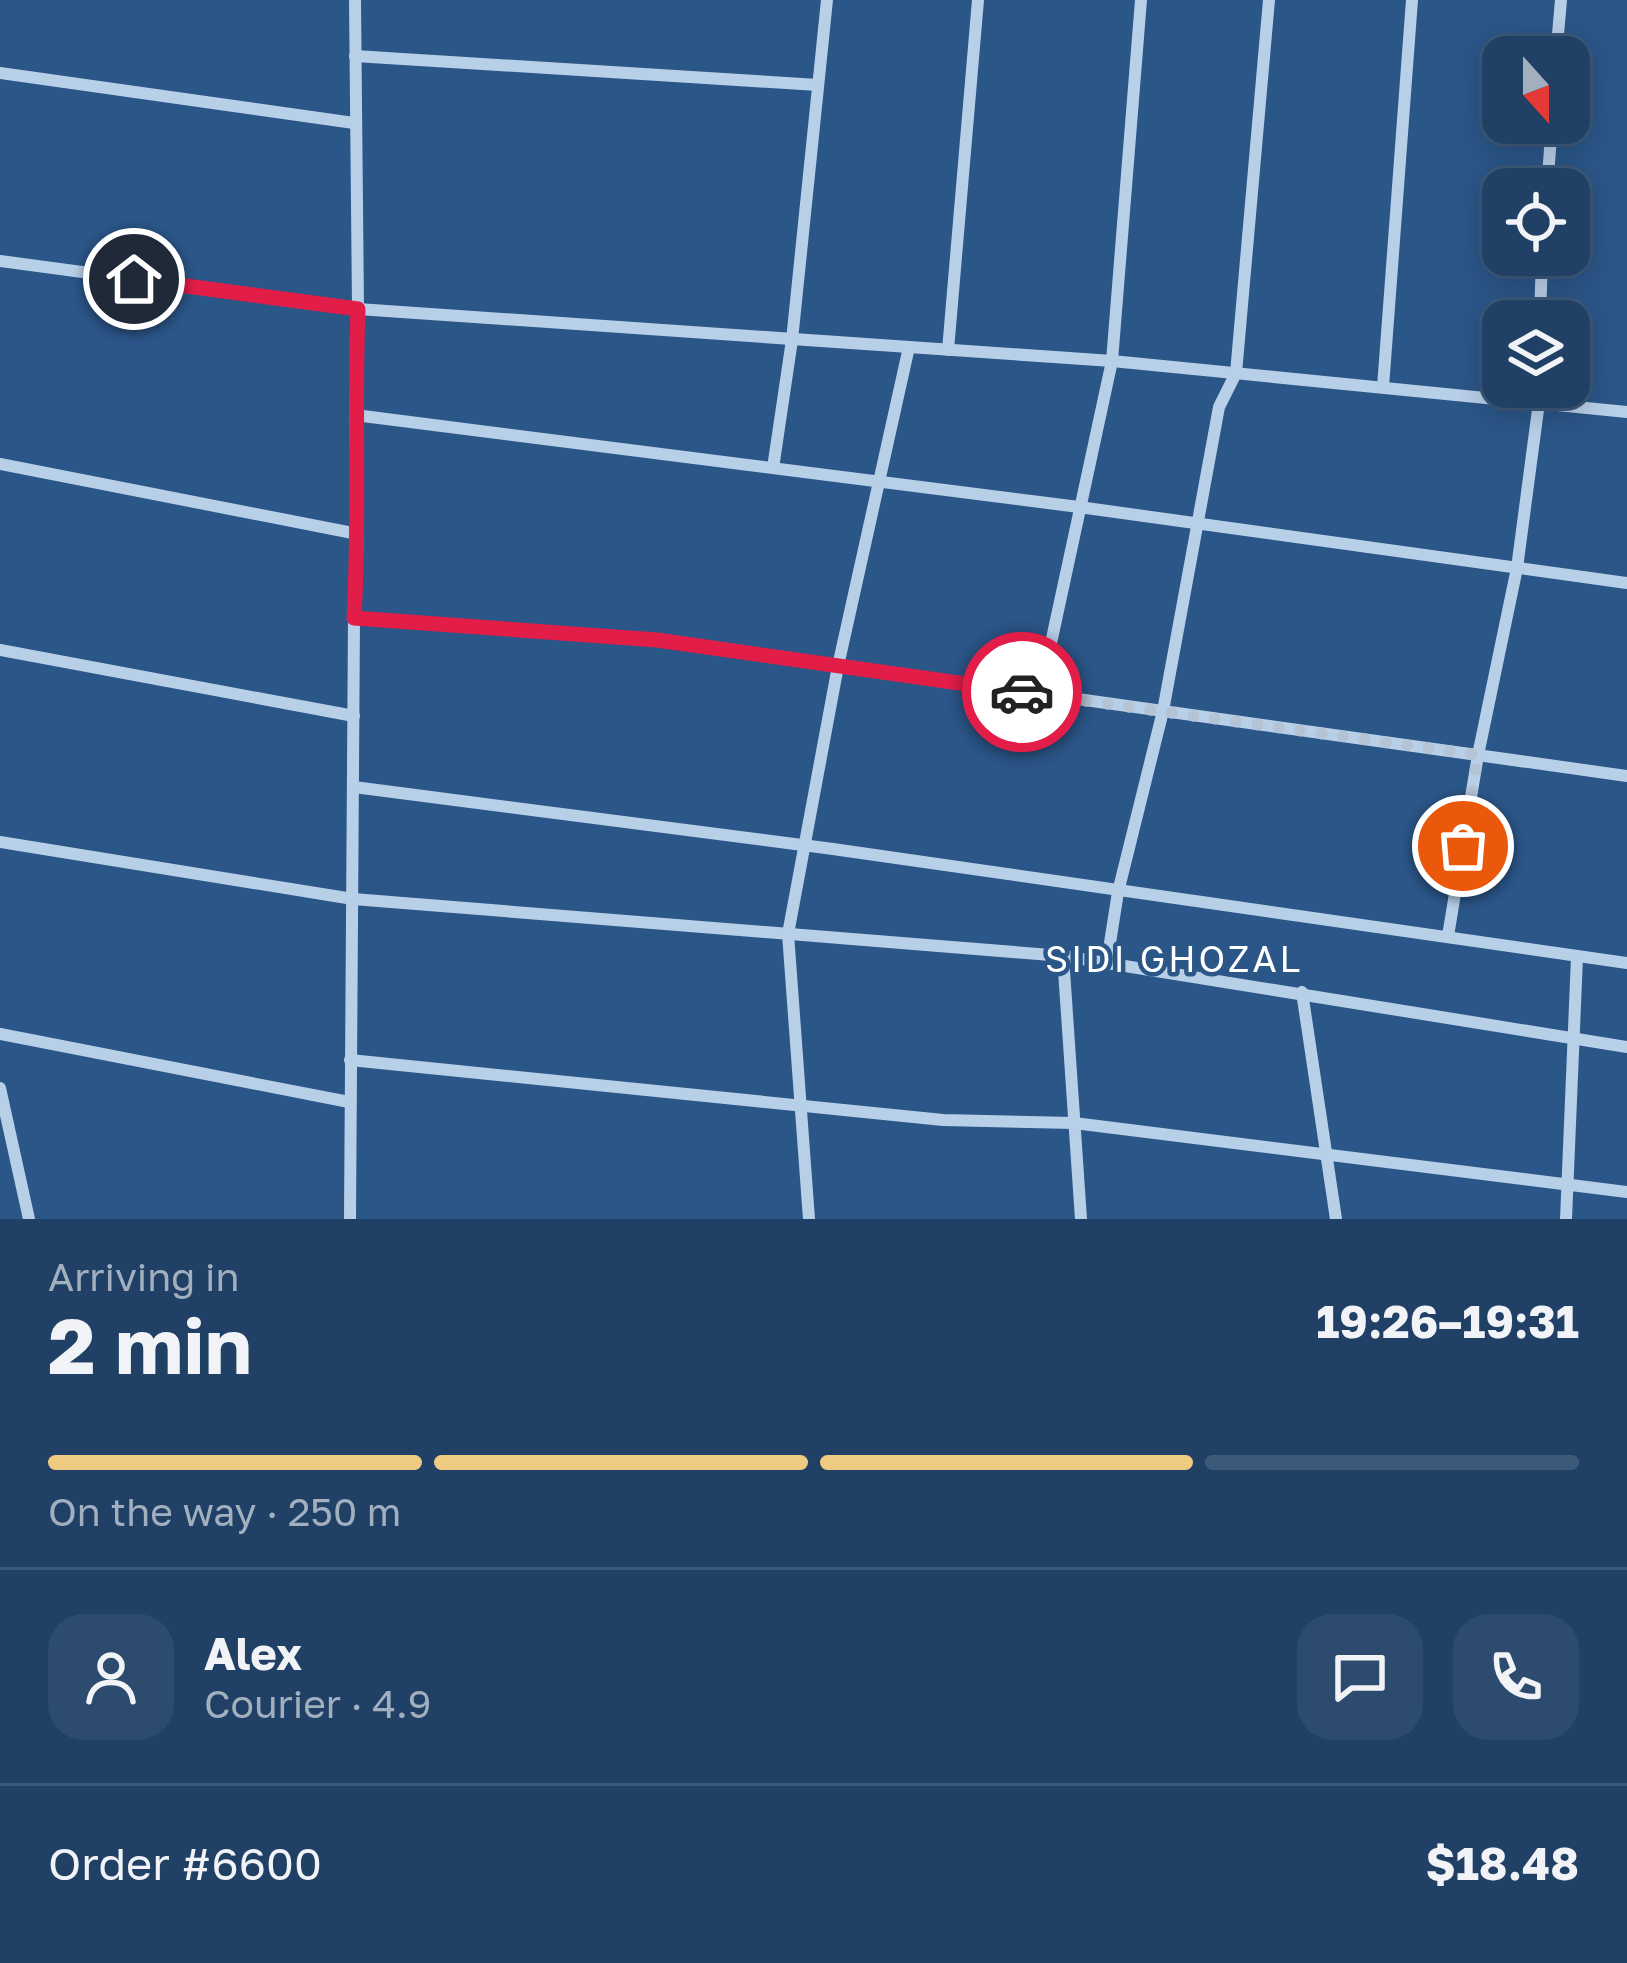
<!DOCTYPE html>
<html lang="en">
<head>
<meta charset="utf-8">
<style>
  body { margin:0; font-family:"Golos Text",sans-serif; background:#2d4b6f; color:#f1f3f6; height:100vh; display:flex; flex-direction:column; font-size:45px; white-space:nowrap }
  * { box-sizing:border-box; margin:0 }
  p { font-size:39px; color:#a2afbf }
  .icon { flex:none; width:66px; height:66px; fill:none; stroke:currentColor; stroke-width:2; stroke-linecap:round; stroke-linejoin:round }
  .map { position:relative; height:1219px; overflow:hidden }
  .side { display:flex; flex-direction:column; background:#204066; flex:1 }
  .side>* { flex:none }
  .needle { width:78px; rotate:159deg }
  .fabs { position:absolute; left:1482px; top:36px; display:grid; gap:24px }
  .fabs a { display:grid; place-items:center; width:108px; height:108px; border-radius:24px; background:#204066; box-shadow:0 6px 30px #0003,0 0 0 3px #3d597a; font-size:60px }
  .pin { position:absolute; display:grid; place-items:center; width:102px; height:102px; color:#fff; margin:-51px; border:6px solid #fff; border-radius:50%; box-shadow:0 3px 12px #0007 }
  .courier { position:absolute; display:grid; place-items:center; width:120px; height:120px; margin:-60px; border:9px solid #e11d48; border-radius:50%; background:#fff; color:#222; box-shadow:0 3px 15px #0007 }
  .headline em { font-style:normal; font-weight:700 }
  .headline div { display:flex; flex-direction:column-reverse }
  .headline { display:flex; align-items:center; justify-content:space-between; height:204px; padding:0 48px }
  h1 { font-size:78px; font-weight:700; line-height:90px }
  .bar { display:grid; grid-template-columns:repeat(4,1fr); gap:18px 12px; align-content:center; height:144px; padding:0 48px }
  .bar i { height:15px; border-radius:9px; background:#3d597a }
  .bar .on { background:#eecb80 }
  .bar p { grid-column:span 4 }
  .line { display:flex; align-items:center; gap:30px; padding:0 48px; border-top:3px solid #3d597a }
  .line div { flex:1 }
  .round { display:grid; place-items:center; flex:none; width:126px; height:126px; border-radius:36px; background:#2d4b6f }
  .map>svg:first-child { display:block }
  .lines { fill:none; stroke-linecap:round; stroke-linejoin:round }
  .minor { stroke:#b8cfe8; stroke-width:12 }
  .done { stroke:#b5c4d5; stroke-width:12; stroke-dasharray:0 21.6 }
  .route { stroke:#e11d48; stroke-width:15 }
  .labels { text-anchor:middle; stroke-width:9; stroke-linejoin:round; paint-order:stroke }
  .neighbourhood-label { font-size:36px; letter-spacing:3px; fill:#fff; stroke:#2b5688 }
</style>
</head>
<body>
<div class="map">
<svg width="1627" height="1219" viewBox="0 0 1627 1219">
  <rect width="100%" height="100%" fill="#2b5688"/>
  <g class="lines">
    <g class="minor">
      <polyline points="355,56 818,85"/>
      <polyline points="1556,57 1561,0"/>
      <polyline points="0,73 354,123"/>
      <polyline points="1547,189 1552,123"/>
      <polyline points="0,261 358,309 1112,361 1627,412"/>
      <polyline points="1540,321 1542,255"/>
      <polyline points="948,350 978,0"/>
      <polyline points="1383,387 1412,0"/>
      <polyline points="355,415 1079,507 1627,583"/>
      <polyline points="0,464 358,534"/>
      <polyline points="773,468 792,340 827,0"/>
      <polyline points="354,618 657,640 1627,776"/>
      <polyline points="0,650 354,716"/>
      <polyline points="1040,694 1112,361 1141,0"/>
      <polyline points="354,787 833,849 1627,963"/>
      <polyline points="0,842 353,899 1063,956 1627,1047"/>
      <polyline points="1448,936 1478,755 1517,568 1541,387"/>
      <polyline points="1063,956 1081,1219"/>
      <polyline points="1107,962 1118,892 1163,711 1219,407 1236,373 1269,0"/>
      <polyline points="1302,992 1336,1219"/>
      <polyline points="0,1034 349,1102"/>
      <polyline points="350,1060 943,1120 1074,1123 1627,1192"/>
      <polyline points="0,1088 29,1219"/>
      <polyline points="350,1219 354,618 358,534 355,415 358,309 355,0"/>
      <polyline points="809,1219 788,934 838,666 909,347"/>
      <polyline points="1566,1219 1577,957"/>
    </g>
  </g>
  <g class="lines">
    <polyline class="done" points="1022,692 1478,755 1463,846"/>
    <path class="route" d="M134 279 358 309C354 412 360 515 354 618L657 640 1022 692"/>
  </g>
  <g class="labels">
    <g class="neighbourhood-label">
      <text x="1174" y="972">SIDI GHOZAL</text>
    </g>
  </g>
</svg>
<div class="fabs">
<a><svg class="needle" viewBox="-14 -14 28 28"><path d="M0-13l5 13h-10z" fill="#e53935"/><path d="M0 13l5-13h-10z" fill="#a2afbf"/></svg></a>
<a><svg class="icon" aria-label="locate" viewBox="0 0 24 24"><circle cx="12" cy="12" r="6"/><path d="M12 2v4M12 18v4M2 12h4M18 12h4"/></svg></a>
<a><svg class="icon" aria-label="layers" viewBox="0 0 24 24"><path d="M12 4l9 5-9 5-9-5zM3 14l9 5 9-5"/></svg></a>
</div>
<div class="pin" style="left:1463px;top:846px;background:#ea580c"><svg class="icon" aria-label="bag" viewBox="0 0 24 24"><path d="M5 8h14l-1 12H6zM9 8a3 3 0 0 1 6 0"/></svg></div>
<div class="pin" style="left:134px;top:279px;background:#1f2937"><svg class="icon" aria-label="home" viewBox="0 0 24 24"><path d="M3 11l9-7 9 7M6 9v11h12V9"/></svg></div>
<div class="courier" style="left:1022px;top:692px"><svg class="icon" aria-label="car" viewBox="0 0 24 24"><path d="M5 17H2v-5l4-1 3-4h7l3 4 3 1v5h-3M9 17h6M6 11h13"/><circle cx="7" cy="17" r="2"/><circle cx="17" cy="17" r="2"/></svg></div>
</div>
<section class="side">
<div class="headline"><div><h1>2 min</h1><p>Arriving in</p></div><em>19:26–19:31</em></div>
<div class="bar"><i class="on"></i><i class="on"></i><i class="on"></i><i></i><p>On the way · 250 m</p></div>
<div class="line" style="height:216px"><a class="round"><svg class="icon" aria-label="person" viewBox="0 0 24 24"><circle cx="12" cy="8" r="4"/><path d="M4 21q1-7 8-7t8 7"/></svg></a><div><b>Alex</b><p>Courier · 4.9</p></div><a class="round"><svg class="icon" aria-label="chat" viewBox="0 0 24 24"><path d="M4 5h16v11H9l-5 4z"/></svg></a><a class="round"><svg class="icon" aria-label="phone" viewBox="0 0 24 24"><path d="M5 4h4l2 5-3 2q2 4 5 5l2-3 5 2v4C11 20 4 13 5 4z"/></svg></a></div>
<div class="line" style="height:156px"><div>Order #6600</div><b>$18.48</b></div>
</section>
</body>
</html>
